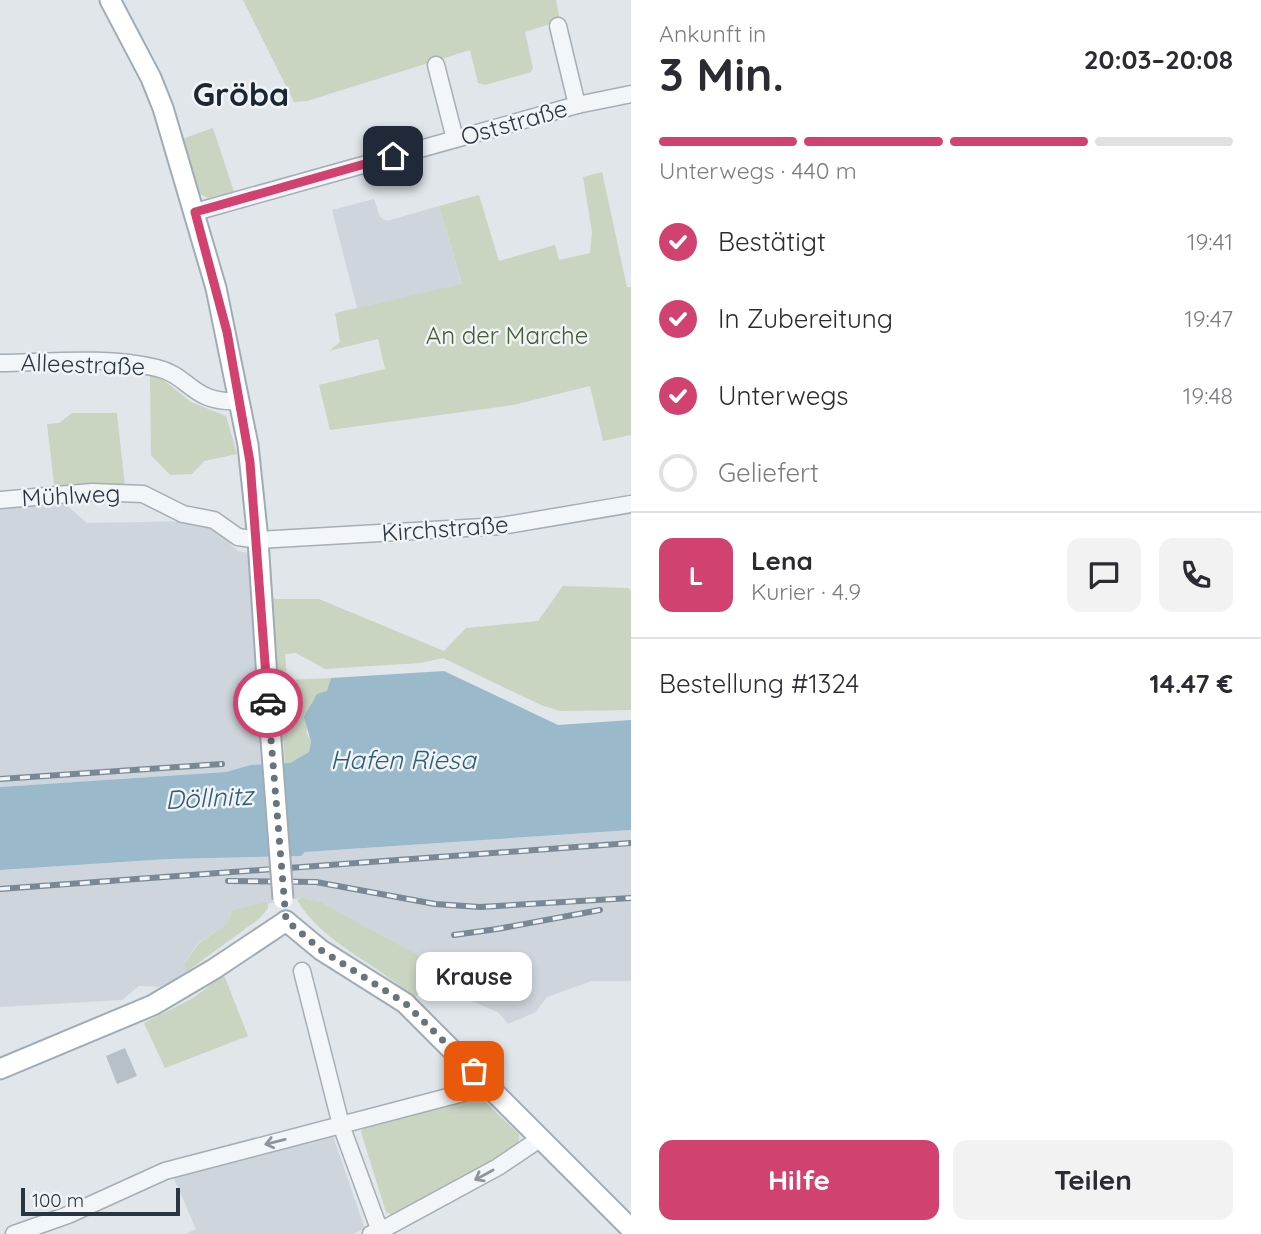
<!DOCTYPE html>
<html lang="de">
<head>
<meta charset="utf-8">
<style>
  body { margin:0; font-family:Quicksand,sans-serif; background:#f2f2f3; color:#2b2b33; height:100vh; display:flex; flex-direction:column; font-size:26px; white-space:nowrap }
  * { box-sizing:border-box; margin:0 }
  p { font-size:23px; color:#7c7c81 }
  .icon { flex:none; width:38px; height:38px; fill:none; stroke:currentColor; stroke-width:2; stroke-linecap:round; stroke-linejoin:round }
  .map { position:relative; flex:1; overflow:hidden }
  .side { display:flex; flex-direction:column; background:#fff; width:630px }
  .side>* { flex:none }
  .scale { position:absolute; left:21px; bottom:18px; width:159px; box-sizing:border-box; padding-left:7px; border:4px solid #283642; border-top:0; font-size:19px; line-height:24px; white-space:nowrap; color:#283642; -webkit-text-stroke:5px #f0f4f7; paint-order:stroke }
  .pin { position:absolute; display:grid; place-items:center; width:60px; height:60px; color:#fff; margin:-30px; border-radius:14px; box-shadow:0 4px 10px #0006 }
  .courier { position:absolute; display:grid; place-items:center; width:70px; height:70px; margin:-35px; border:5px solid #d24271; border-radius:50%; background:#fff; color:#222; box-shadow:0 2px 9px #0007 }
  .bubble { position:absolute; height:49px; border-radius:14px; background:#fff; box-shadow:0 4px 10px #0003; font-size:23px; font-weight:800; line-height:49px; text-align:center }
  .head em { font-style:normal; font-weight:800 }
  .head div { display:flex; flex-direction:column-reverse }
  .head { display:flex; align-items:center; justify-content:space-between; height:119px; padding:0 28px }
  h1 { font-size:46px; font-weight:800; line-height:52px }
  .bar { display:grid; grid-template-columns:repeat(4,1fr); gap:10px 7px; align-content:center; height:84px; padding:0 28px }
  .bar i { height:9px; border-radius:5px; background:#e1e1e2 }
  .bar .active { background:#d24271 }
  .bar p { grid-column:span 4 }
  .line { display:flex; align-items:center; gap:18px; padding:0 28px; border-top:2px solid #e1e1e2 }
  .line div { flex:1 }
  .round { display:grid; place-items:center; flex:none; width:74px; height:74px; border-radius:14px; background:#f2f2f3 }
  ol { padding:0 28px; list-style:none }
  li { display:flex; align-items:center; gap:21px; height:77px }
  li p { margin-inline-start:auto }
  li .icon { padding:7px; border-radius:50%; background:#d24271; color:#fff; stroke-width:4 }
  li:last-child { color:#7c7c81 }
  li i { width:38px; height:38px; border:4px solid #e1e1e2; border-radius:50% }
  .cta { display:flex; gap:14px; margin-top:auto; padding:14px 28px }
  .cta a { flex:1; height:80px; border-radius:14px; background:#d24271; color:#fff; font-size:28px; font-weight:800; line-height:80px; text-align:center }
  .cta a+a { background:#f2f2f3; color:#2b2b33 }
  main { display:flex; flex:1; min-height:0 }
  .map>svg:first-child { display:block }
  .built { fill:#ced5dc }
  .green { fill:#c9d4c1 }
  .water { fill:#9abacb }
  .building { fill:#b7c0c7 }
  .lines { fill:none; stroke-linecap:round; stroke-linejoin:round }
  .minor-casing { stroke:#a5aeb4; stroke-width:19 }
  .major-casing { stroke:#9facb6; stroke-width:23 }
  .minor { stroke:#f3f6f8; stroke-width:16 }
  .major { stroke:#fff; stroke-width:19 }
  .rail-casing { stroke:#798894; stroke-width:6 }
  .rail { stroke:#f0f4f7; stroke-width:3.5; stroke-dasharray:10; stroke-linecap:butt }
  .major-bridge-casing { stroke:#9facb6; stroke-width:23; stroke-linecap:butt }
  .major-bridge { stroke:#fff; stroke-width:19 }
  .oneway { stroke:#8e969d }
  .done { stroke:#68747d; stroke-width:7; stroke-dasharray:0 12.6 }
  .route { stroke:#d24271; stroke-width:9 }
  .labels { text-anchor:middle; stroke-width:5; stroke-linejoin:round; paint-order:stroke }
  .street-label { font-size:24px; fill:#283642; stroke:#f0f4f7 }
  .park-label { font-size:24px; fill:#445e35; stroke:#f0f4f7 }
  .water-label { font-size:26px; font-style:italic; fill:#315d77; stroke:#f0f4f7 }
  .district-label { font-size:32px; font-weight:bold; fill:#1a2732; stroke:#f0f4f7 }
</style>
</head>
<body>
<main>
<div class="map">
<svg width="631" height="1234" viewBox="0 0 631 1234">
  <rect width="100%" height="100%" fill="#e0e6ea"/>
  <g class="built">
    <polygon points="374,199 380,217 387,221 439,206 462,285 357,308 332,210"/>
    <polygon points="61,500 87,523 195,521 209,524 238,551 248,553 261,764 226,772 0,787 0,504"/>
    <polygon points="631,830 631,981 592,981 547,997 536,1012 508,1024 498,1012 471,1001 447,971 319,901 302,898 232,910 227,924 198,943 184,964 186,972 163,987 139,986 122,1000 0,1007 0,870 168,859 301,856 305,852"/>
    <polygon points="333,1136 365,1229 352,1234 186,1234 196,1229 173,1176"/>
  </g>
  <g class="green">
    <polygon points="243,0 556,0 560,21 525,32 533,68 531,72 485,85 478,83 470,50 307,101 294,102"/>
    <polygon points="213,128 234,192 208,198 200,194 182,139"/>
    <polygon points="602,172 627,287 631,287 631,435 603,441 590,386 513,405 330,430 319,385 385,369 378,339 329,351 340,342 335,313 462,284 439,206 479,195 499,261 555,245 559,260 590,253 592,232 583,177"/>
    <polygon points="150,375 162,379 191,402 226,416 237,454 204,461 192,474 170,475 151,455"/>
    <polygon points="72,413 117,413 125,487 55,492 47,424 59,423"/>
    <polygon points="563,586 628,588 631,591 631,710 560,711 541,705 443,658 420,663 325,669 296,653 285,654 287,680 331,678 327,692 306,732 311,742 309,752 290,763 285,763 272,599 319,599 444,651 466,628 538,621"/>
    <path d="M302 898 319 901 447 971 414 998C377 963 322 943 297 900Z"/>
    <polygon points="268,902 268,908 260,918 186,972 184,964 199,943 227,924 232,910"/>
    <polygon points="224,975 248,1036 165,1068 144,1023 193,998"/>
    <polygon points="480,1097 519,1134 519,1140 515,1146 396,1217 386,1212 361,1132 364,1125"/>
  </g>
  <polygon class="water" points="444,671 558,725 631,720 631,830 305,852 301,856 168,859 0,870 0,787 226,772 251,765 290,763 309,752 311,742 304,717 317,694 327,691 331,678"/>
  <polygon class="building" points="125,1048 137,1076 117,1084 106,1056"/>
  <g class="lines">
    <defs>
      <g id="minor">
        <polyline points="558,26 577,105"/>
        <polyline points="436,65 455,139"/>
        <polyline points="195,212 577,105 631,94"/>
        <path d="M0 363C51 362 107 356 157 368 191 376 191 404 240 401"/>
        <polyline points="0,500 92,492 143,494 183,514 214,520 238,537 258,540 501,526 631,504"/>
        <polyline points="302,971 341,1125 381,1234"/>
        <polyline points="14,1234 68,1215 165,1171 463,1093 486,1083"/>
        <polyline points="371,1234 380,1231 498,1167 541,1138"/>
      </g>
      <g id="major">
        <polyline points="110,0 151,78 163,108 216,288 248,445 258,540 271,740"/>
        <polyline points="286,921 321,950 405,1003 631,1229"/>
        <polyline points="0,1069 153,1005 214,969 286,921"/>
      </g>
    </defs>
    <use href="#minor" class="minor-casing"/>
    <use href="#major" class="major-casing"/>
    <use href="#minor" class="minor"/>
    <use href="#major" class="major"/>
    <defs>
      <g id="rail">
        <polyline points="0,779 222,764"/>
        <polyline points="228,881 316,882 435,904 480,907 631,898"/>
        <polyline points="0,889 631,843"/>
        <polyline points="454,935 497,929 600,910"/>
      </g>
    </defs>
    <use href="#rail" class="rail-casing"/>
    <use href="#rail" class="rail"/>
    <defs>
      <polyline id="major-bridge" points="271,740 283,899"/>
    </defs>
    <use href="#major-bridge" class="major-bridge-casing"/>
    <use href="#major-bridge" class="major-bridge"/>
  </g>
  <defs><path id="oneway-shaft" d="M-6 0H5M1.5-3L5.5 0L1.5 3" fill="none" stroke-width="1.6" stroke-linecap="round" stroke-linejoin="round" transform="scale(1.75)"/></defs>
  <g class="oneway">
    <use href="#oneway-shaft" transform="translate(275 1142) rotate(166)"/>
    <use href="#oneway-shaft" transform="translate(484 1175) rotate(151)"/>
  </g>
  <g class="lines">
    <polyline class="done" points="268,703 286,920 321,950 405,1003 474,1071"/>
    <polyline class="route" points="268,703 250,462 227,332 195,212 393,156"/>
  </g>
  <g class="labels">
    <g class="street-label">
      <text transform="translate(514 123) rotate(-16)" y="8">Oststraße</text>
      <text transform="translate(83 365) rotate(2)" y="8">Alleestraße</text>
      <text transform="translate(71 496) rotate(-3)" y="8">Mühlweg</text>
      <text transform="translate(445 529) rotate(-4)" y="8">Kirchstraße</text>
    </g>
    <g class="park-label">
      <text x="507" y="344">An der Marche</text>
    </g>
    <g class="water-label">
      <text x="403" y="769">Hafen Riesa</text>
      <text transform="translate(209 798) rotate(-3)" y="9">Döllnitz</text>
    </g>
    <g class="district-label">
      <text x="241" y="106">Gröba</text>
    </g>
  </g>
</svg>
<div class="scale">100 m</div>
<div class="pin" style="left:474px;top:1071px;background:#ea580c"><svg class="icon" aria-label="bag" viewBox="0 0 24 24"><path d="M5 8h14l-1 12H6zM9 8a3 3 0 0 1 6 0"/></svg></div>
<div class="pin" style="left:393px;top:156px;background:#1f2937"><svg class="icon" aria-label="home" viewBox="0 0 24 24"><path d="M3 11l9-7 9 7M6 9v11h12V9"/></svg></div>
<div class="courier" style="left:268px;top:703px"><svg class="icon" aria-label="car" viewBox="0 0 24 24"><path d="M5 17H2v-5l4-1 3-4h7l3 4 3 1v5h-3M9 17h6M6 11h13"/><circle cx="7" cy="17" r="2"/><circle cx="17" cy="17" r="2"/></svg></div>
<div class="bubble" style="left:416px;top:952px;width:116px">Krause</div>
</div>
<section class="side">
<div class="head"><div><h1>3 Min.</h1><p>Ankunft in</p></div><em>20:03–20:08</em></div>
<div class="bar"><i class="active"></i><i class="active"></i><i class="active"></i><i></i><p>Unterwegs · 440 m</p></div>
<ol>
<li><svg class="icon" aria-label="check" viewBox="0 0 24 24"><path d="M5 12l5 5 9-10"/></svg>Bestätigt<p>19:41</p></li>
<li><svg class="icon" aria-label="check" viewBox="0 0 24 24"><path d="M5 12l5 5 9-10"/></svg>In Zubereitung<p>19:47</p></li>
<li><svg class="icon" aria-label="check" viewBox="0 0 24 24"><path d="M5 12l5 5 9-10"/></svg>Unterwegs<p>19:48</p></li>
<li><i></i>Geliefert</li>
</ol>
<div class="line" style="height:126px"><b class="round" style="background:#d24271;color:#fff">L</b><div><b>Lena</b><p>Kurier · 4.9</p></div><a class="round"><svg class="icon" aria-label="chat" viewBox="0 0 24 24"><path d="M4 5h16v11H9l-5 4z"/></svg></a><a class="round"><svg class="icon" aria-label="phone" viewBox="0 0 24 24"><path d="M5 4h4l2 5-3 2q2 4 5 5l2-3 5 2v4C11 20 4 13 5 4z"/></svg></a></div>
<div class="line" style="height:91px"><div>Bestellung #1324</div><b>14.47 €</b></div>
<div class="cta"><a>Hilfe</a><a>Teilen</a></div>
</section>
</main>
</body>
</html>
